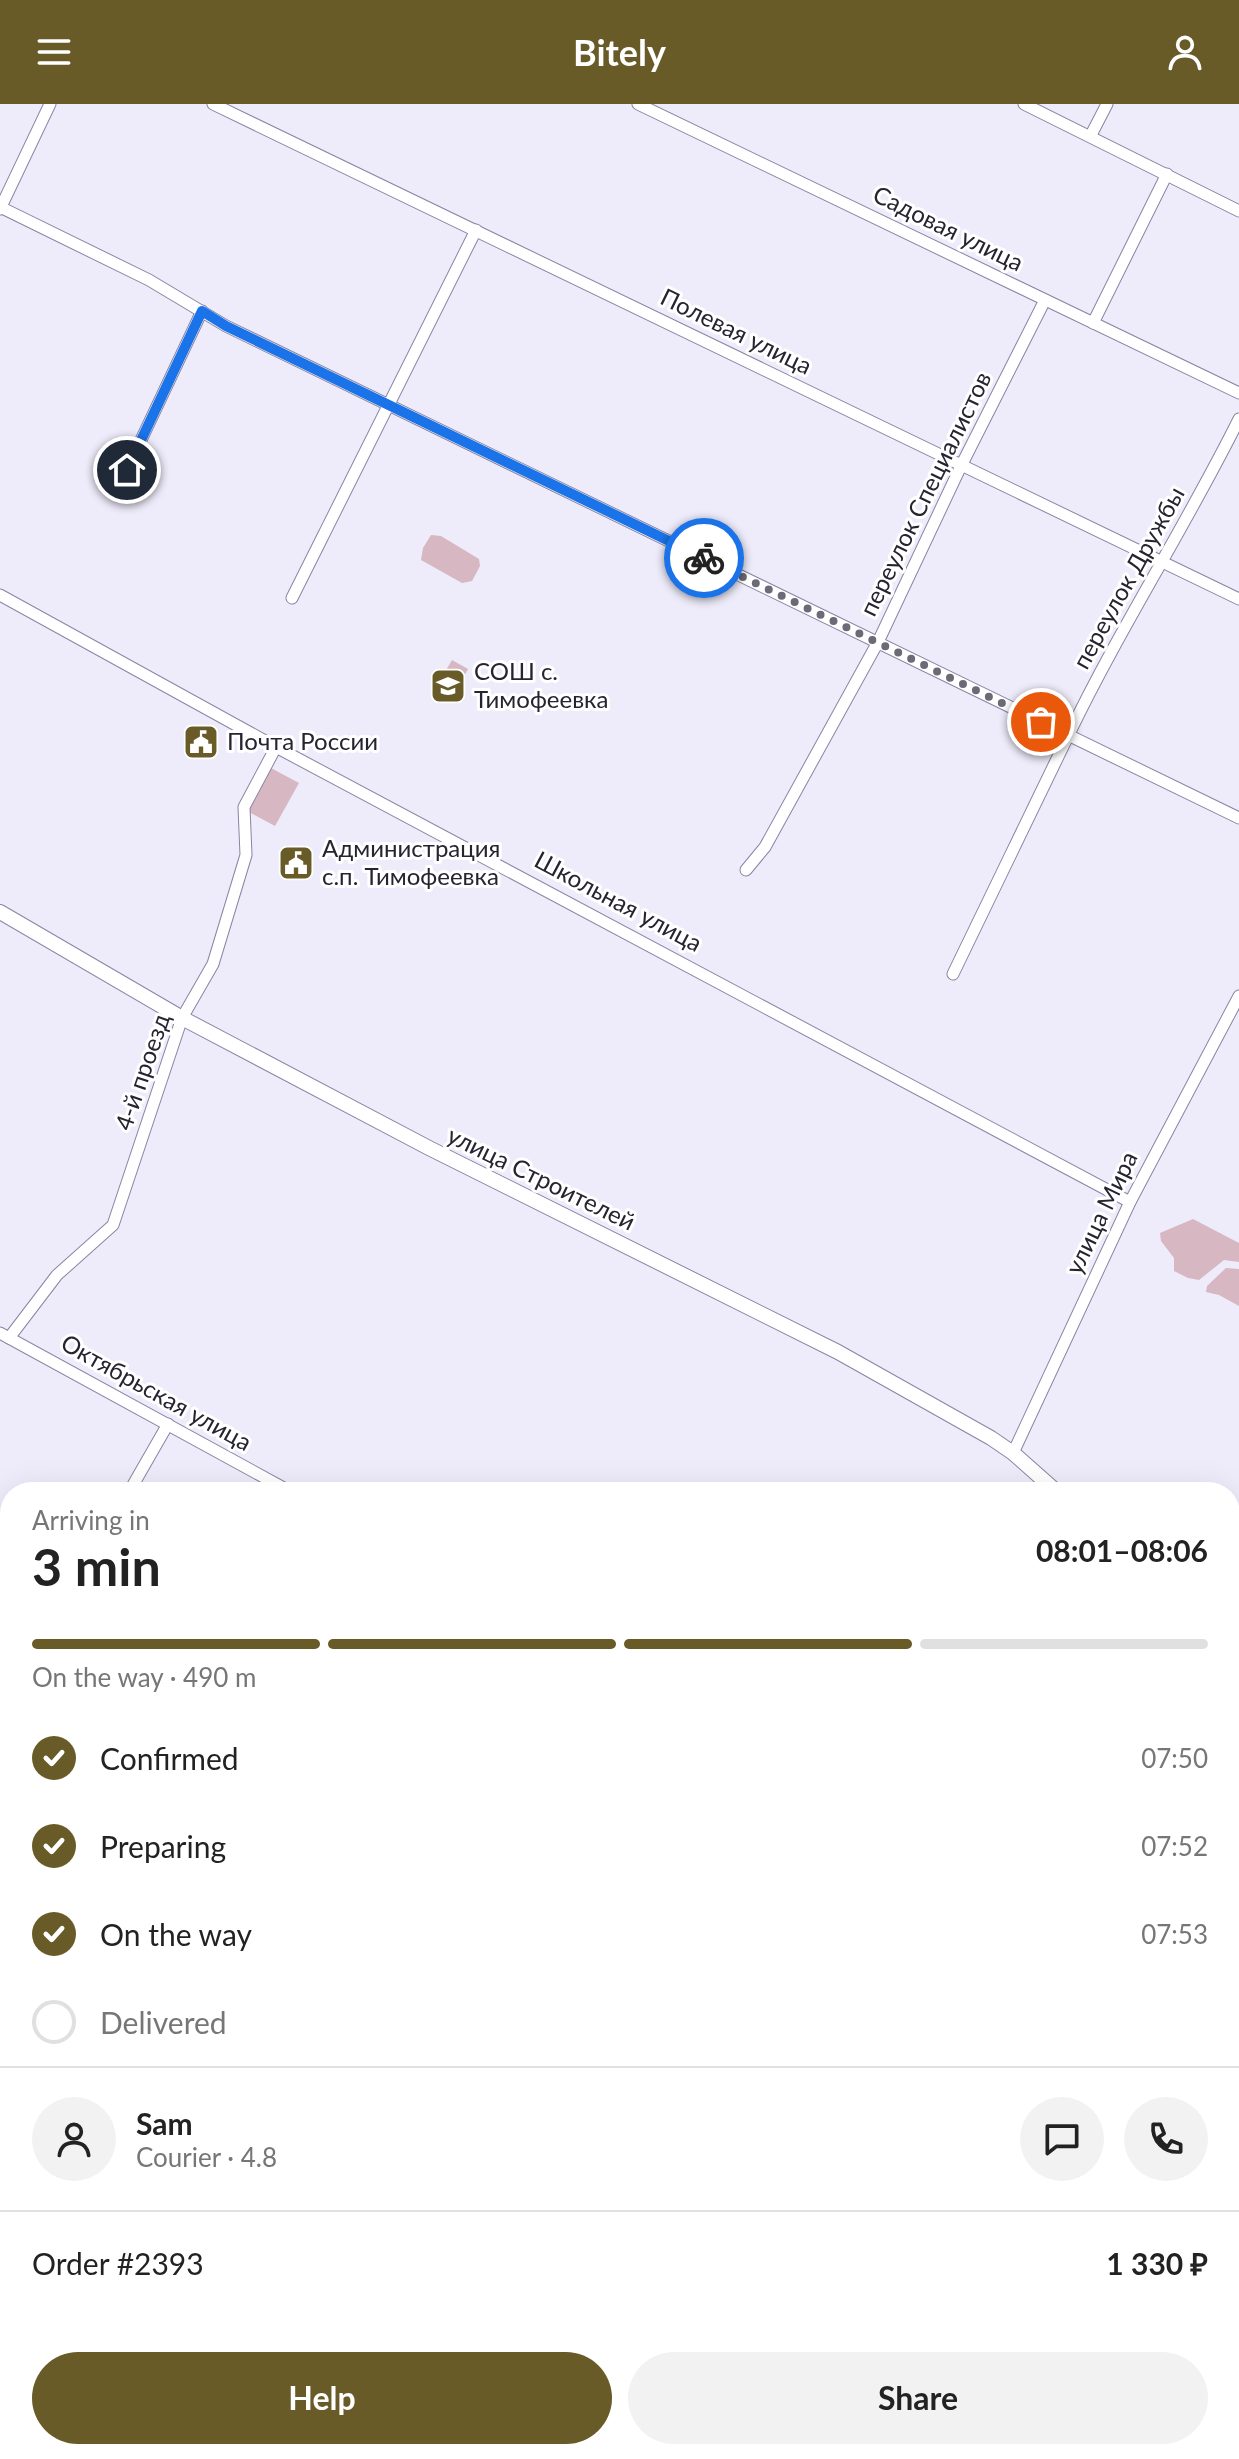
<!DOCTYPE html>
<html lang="en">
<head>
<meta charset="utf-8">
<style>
  body { margin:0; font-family:Lato,sans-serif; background:#f2f2f2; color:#222; height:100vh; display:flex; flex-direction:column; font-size:30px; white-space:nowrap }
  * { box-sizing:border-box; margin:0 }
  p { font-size:26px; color:#767676 }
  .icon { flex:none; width:44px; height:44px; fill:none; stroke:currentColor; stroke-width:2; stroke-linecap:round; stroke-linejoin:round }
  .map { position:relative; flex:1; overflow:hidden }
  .side { position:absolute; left:0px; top:1378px; width:1240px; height:978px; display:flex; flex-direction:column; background:#fff; border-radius:32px 32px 0 0; box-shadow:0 8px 32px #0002 }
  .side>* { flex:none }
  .pin { position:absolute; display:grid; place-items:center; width:68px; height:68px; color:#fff; margin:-34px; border:4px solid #fff; border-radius:50%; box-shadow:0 2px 8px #0007 }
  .courier { position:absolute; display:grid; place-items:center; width:80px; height:80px; margin:-40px; border:6px solid #1a73e8; border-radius:50%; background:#fff; color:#222; box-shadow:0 2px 10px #0007 }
  .headline em { font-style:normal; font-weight:700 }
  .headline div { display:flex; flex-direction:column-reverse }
  .headline { display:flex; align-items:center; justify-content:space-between; height:136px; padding:0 32px }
  h1 { font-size:52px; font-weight:700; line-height:60px }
  .bar { display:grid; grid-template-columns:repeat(4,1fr); gap:12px 8px; align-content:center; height:96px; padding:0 32px }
  .bar i { height:10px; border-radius:6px; background:#e0e0e0 }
  .bar .on { background:#695b28 }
  .bar p { grid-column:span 4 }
  .line { display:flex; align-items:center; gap:20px; padding:0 32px; border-top:2px solid #e0e0e0 }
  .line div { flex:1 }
  .round { display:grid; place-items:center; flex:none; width:84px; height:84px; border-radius:42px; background:#f2f2f2 }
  ol { padding:0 32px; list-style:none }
  li { display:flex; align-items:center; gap:24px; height:88px }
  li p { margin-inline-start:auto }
  li .icon { padding:8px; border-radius:50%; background:#695b28; color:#fff; stroke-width:4 }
  li:last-child { color:#767676 }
  li i { width:44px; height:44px; border:4px solid #e0e0e0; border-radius:50% }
  .cta { display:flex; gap:16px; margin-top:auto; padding:16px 32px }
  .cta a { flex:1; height:92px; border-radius:48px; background:#695b28; color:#fff; font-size:32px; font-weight:700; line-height:92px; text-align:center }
  .cta a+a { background:#f2f2f2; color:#222 }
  header { display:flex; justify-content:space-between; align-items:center; height:104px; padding:0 32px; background:#695b28; color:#fff; font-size:36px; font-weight:700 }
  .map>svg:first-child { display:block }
  .green { fill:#d7b7c1 }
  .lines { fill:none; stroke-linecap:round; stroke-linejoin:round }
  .minor-casing { stroke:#8984a3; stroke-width:13 }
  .major-casing { stroke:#8984a3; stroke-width:16 }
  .minor { stroke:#fff; stroke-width:11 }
  .major { stroke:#fff; stroke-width:14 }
  .done { stroke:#6c6a77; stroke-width:8; stroke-dasharray:0 14.4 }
  .route { stroke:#1a73e8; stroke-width:10 }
  .labels { text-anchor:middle; stroke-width:6; stroke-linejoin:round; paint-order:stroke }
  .street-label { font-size:24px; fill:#262431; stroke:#fff }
  .poi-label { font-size:24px; fill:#262431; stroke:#fff; text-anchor:start }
</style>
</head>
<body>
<header><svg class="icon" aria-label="menu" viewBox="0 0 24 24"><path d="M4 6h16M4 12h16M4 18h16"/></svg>Bitely<svg class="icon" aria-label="person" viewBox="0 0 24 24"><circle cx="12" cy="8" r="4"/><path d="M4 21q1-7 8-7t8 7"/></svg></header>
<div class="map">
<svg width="1239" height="2355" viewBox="0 0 1239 2355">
  <rect width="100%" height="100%" fill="#eeecfa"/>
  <g class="green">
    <polygon points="431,431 441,432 479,455 480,462 472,477 462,479 421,456 423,444"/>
    <polygon points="452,556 468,565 451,596 434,587"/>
    <polygon points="271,664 299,679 275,722 247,707"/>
    <polygon points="1193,1115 1239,1139 1239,1158 1224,1156 1199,1176 1188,1174 1174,1167 1174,1154 1161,1137 1160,1129"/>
    <polygon points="1226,1164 1239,1165 1239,1202 1219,1191 1206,1188 1207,1182"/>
  </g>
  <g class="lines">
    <defs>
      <g id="minor">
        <polyline points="213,0 1239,495"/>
        <polyline points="638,0 1239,289"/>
        <polyline points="1024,0 1239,107"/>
        <polyline points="1091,31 1107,0"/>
        <polyline points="0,103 149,176 226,222 1239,714"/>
        <polyline points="0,105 50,0"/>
        <polyline points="1093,219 1167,70"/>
        <polyline points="116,389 202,207"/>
        <polyline points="0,491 276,643 1130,1098"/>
        <polyline points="292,494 476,126"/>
        <polyline points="746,766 765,743 878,538 961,362 1045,196"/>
        <path d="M953 870C992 790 1030 710 1069 630 1121 522 1186 422 1239 315"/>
        <polyline points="0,1229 291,1388"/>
        <polyline points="9,1234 57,1171 113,1121 182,914 213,860 246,751 244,703 276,643"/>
        <polyline points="1013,1349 1130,1098 1239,892"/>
        <polyline points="129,1388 168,1320"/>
        <polyline points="0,1606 10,1612"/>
        <polyline points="0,1666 10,1647"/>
        <polyline points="0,1822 10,1827"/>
        <polyline points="1230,1830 1239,1833"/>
        <polyline points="1230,1868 1239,1843"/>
        <polyline points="0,2029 10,2034"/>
        <polyline points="1230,2224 1239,2229"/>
        <polyline points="0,2237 10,2242"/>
        <polyline points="215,2346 233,2355"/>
        <polyline points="607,2346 623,2355"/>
        <polyline points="1043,2346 1060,2355"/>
        <polyline points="164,2355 169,2346"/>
        <polyline points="917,2355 921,2346"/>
      </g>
      <g id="major">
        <polyline points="0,808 182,914 429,1044 838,1248 991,1334 1013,1349 1057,1388"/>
        <polyline points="1230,1542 1239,1550"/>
      </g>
    </defs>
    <use href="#minor" class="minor-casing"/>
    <use href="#major" class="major-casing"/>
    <use href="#minor" class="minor"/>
    <use href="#major" class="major"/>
  </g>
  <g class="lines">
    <polyline class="done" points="704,454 1041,618"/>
    <polyline class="route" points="127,366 202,207 226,222 704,454"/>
  </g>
  <defs>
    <symbol id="school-square" viewBox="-11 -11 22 22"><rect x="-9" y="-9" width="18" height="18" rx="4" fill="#695b28" stroke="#fff"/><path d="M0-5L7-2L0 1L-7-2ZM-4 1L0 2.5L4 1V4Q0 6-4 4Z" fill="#fff"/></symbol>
    <symbol id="civic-square" viewBox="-11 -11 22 22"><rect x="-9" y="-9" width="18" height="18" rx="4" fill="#695b28" stroke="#fff"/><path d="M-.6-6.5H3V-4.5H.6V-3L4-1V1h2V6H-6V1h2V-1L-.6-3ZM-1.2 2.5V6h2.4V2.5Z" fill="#fff"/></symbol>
  </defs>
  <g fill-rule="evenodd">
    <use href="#school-square" x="428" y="562" width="40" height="40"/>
    <use href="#civic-square" x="181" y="618" width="40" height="40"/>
    <use href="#civic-square" x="276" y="739" width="40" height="40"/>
  </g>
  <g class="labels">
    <g class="street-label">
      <text transform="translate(948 125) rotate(26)" y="8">Садовая улица</text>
      <text transform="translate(736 228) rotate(26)" y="8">Полевая улица</text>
      <text transform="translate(926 390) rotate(-64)" y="8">переулок Специалистов</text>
      <text transform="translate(1129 474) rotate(-61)" y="8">переулок Дружбы</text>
      <text transform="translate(618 798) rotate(28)" y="8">Школьная улица</text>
      <text transform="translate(143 968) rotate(-71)" y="8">4-й проезд</text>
      <text transform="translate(541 1075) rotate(26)" y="8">улица Строителей</text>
      <text transform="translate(1102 1109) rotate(-64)" y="8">улица Мира</text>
      <text transform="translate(156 1289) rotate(29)" y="8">Октябрьская улица</text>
    </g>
    <g class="poi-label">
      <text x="474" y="576">СОШ с.<tspan x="474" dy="28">Тимофеевка</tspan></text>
      <text x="227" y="646">Почта России</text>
      <text x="322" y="753">Администрация<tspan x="322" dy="28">с.п. Тимофеевка</tspan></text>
    </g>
  </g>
</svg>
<div class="pin" style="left:1041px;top:618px;background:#ea580c"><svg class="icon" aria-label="bag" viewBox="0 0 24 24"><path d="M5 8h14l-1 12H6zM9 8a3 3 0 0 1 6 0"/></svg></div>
<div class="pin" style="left:127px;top:366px;background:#1f2937"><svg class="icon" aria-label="home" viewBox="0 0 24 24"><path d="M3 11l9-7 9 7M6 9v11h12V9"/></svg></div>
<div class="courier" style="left:704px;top:454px"><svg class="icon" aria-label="bike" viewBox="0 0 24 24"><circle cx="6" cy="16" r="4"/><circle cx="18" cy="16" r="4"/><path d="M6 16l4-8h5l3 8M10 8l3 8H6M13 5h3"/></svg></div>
<section class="side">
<div class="headline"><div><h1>3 min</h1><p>Arriving in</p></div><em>08:01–08:06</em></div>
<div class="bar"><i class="on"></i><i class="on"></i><i class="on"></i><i></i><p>On the way · 490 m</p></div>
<ol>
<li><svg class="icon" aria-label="check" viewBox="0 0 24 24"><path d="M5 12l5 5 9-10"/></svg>Confirmed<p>07:50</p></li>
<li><svg class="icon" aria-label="check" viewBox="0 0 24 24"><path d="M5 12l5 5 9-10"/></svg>Preparing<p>07:52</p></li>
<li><svg class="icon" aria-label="check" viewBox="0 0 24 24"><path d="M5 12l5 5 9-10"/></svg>On the way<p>07:53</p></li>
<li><i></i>Delivered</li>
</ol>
<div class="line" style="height:144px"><a class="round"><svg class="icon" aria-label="person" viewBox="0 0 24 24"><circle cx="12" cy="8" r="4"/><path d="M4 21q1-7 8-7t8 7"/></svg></a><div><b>Sam</b><p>Courier · 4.8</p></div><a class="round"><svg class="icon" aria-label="chat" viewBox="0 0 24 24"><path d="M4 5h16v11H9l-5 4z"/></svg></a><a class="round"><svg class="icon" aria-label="phone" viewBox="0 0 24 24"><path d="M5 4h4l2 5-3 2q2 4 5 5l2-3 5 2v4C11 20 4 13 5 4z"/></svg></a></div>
<div class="line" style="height:104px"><div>Order #2393</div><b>1 330 ₽</b></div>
<div class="cta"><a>Help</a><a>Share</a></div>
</section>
</div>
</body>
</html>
